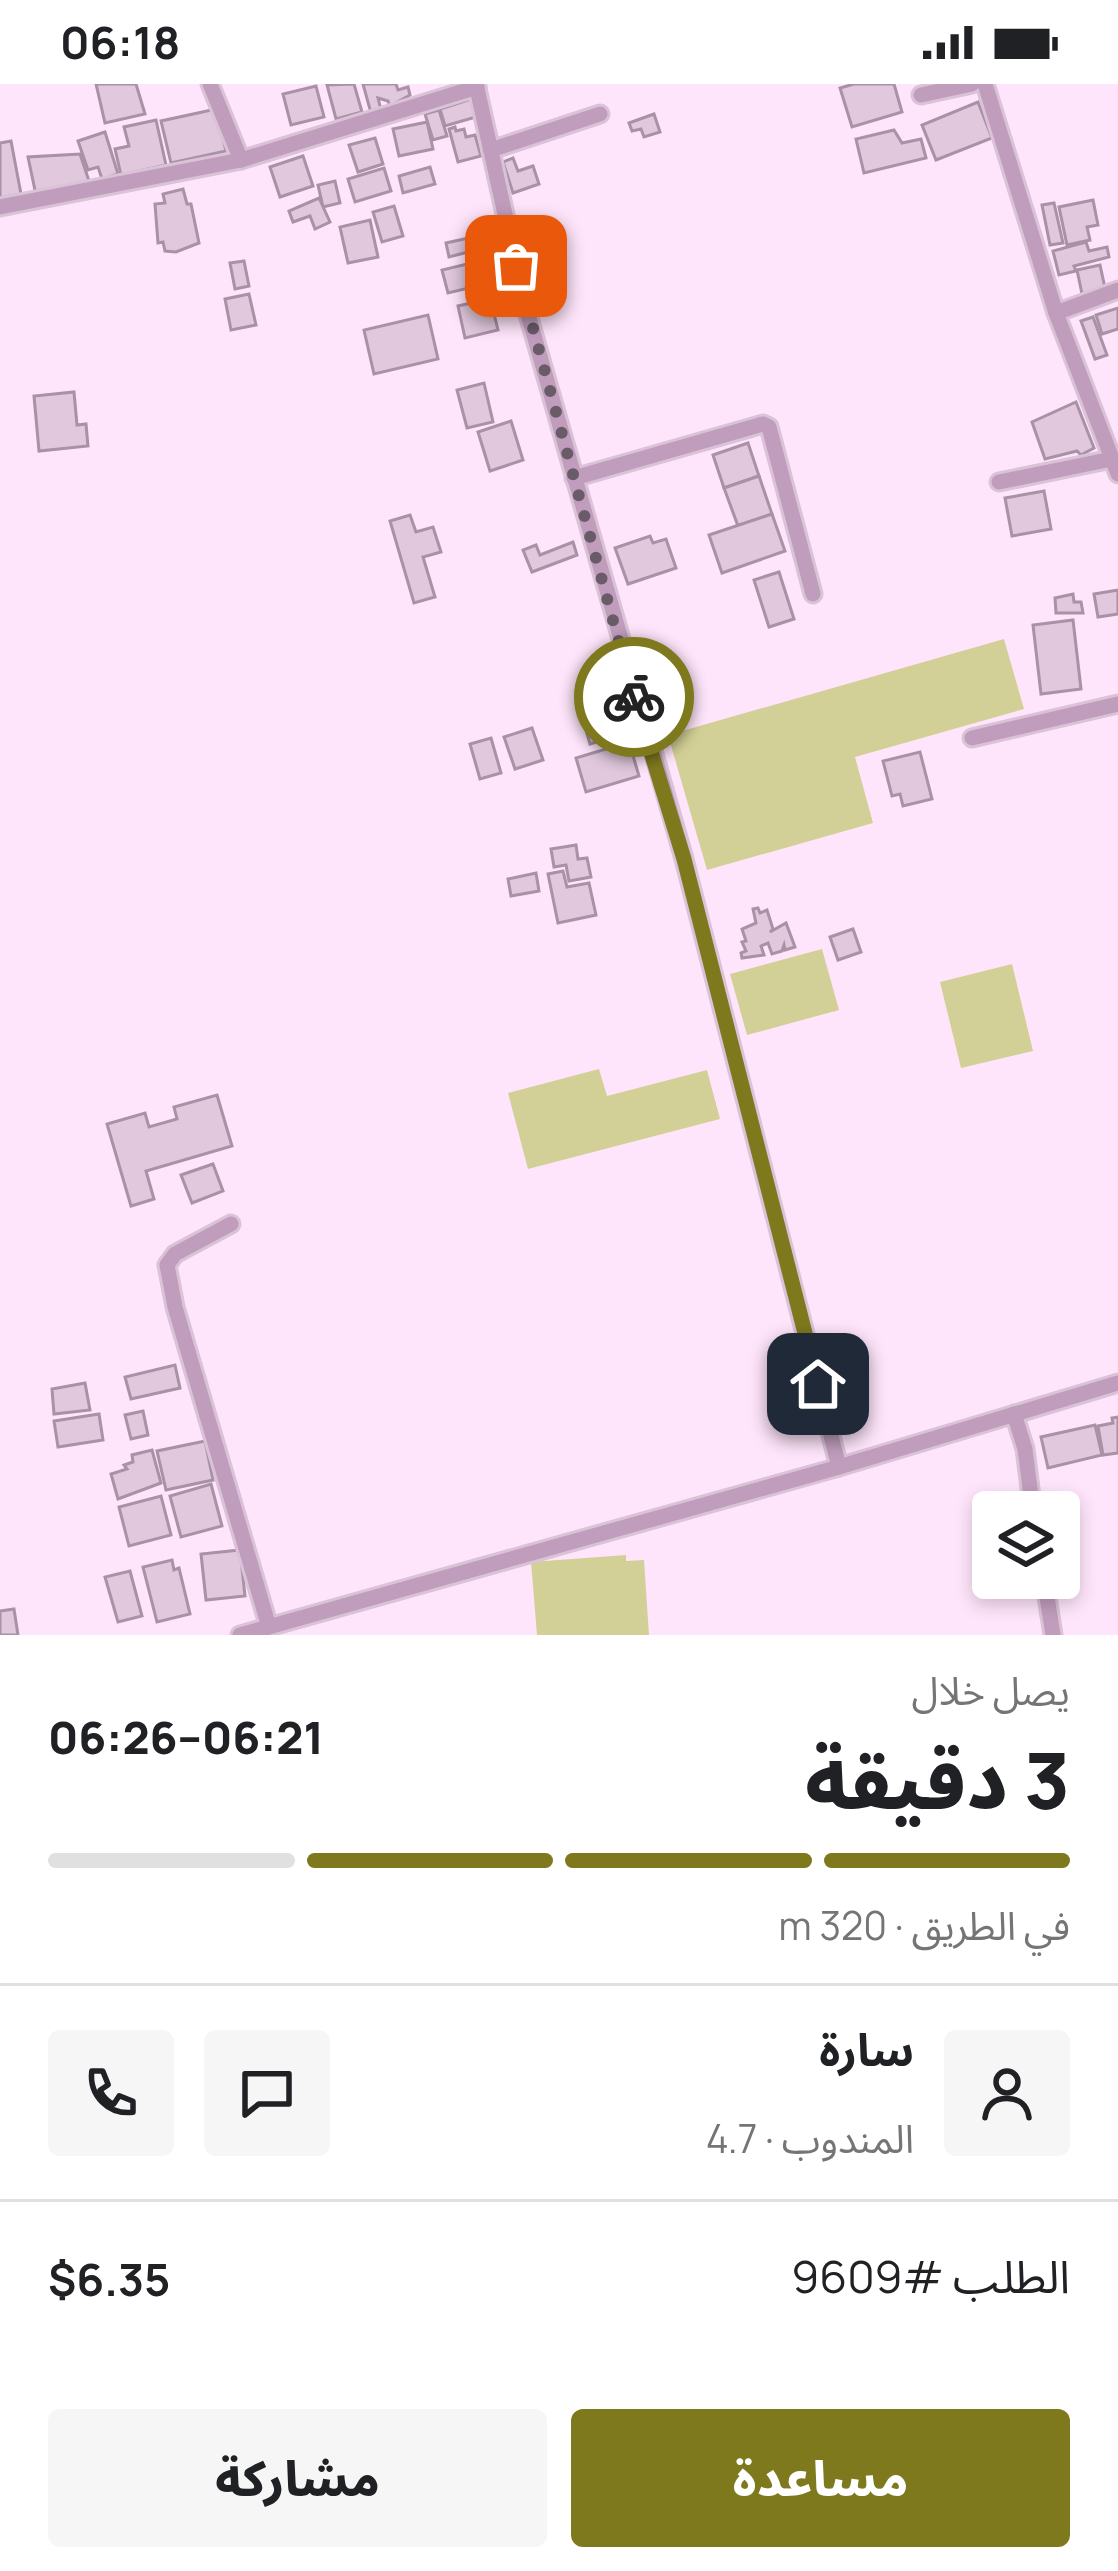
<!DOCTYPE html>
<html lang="ar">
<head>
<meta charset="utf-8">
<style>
  body { margin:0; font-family:Manrope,"Noto Sans Arabic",sans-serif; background:#f6f6f6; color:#202124; direction:rtl; height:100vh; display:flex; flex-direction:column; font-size:45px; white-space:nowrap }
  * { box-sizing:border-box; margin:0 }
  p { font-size:39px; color:#757577 }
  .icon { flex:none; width:66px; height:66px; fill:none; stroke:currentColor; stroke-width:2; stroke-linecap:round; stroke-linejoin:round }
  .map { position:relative; height:1551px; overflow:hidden; direction:ltr }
  .side { display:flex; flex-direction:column; background:#fff; flex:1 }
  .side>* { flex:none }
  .fabs { position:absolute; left:972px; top:1407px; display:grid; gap:24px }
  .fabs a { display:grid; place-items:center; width:108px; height:108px; border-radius:12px; background:#fff; box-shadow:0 6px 18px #0003; font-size:60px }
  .pin { position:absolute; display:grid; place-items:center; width:102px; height:102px; color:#fff; margin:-51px; border-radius:24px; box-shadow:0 6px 18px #0006 }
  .courier { position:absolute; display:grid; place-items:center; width:120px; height:120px; margin:-60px; border:9px solid #7f791e; border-radius:50%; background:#fff; color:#222; box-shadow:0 3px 15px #0007 }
  .head em { font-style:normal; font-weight:800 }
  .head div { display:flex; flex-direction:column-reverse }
  .head { display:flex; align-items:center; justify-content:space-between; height:204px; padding:0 48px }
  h1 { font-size:78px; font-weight:800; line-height:90px }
  .bar { display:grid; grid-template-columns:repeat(4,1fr); gap:18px 12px; align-content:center; height:144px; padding:0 48px }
  .bar i { height:15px; border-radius:9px; background:#e0e0e0 }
  .bar .active { background:#7f791e }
  .bar p { grid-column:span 4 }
  .line { display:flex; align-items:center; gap:30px; padding:0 48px; border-top:3px solid #e0e0e0 }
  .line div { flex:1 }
  .round { display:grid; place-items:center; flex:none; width:126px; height:126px; border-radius:12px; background:#f6f6f6 }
  .button { display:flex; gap:24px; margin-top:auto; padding:24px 48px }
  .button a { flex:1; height:138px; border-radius:12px; background:#7f791e; color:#fff; font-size:48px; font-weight:800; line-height:138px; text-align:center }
  .button a+a { background:#f6f6f6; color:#202124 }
  .status { display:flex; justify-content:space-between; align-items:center; height:84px; padding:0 60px; background:#fff; direction:ltr }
  .status svg { height:33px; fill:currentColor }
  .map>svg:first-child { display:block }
  .green { fill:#d3d097 }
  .building { fill:#e1c8dd; stroke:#a991a6; stroke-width:3 }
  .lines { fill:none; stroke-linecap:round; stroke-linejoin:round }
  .minor-casing { stroke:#dac3d7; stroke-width:21 }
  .minor { stroke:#c19dbd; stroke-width:15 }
  .done { stroke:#6a5b68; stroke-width:12; stroke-dasharray:0 21.6 }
  .route { stroke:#7f791e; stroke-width:15 }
</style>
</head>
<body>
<div class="status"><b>06:18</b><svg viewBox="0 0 49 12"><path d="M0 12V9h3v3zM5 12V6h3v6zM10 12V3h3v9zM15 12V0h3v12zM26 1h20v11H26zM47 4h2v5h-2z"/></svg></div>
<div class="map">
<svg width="1118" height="1551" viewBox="0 0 1118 1551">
  <rect width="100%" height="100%" fill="#ffe5fb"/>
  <g class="green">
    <polygon points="1004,555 1024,625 855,673 873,739 707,786 668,651"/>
    <polygon points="822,865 839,926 747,951 730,890"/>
    <polygon points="1012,880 1033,967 961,984 940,898"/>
    <polygon points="599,985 607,1012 707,986 720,1035 528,1085 508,1009"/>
    <polygon points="626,1471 626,1477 644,1476 649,1551 537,1551 531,1478"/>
  </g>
  <g class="building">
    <polygon points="96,0 136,0 145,30 105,39"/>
    <polygon points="354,0 362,28 336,35 327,1"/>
    <polygon points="363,0 396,0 398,6 408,3 410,11 390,22 388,17 378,14 381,26 371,29"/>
    <polygon points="854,0 894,0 902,28 852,43 840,4"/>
    <polygon points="316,2 324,33 291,41 283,10"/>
    <polygon points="471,15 476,33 445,42 440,25"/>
    <polygon points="978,18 992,54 936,76 922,41"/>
    <polygon points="216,25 226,67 171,79 161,37"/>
    <polygon points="439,26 447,52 433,56 425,30"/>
    <polygon points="654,30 660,48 644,53 641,45 632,47 629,39"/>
    <polygon points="156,36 166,81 121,91 115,65 129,62 124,43"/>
    <polygon points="427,38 433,65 399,72 393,45"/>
    <polygon points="455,43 456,47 464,45 466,53 475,51 481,72 458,78 449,45"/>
    <polygon points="894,46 902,59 921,55 926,74 864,89 856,55"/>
    <polygon points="105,48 118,90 102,95 98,83 88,86 78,57"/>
    <polygon points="375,54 383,80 358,88 349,61"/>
    <polygon points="11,57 21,110 0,114 0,59"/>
    <polygon points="80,70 90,100 36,111 28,73"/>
    <polygon points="303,72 313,102 280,113 270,83"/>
    <polygon points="513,74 518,87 533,82 539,100 513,109 503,78"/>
    <polygon points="430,83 435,100 403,109 399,92"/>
    <polygon points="384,84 391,107 355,118 348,95"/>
    <polygon points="335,97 340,119 323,123 318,101"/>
    <polygon points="183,105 187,120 191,120 199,159 176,168 165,167 163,158 158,159 155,120 165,119 163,110"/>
    <polygon points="319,114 330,138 315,145 310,132 293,138 289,127"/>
    <polygon points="1093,116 1098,141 1087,143 1090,156 1067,161 1059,123"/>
    <polygon points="1054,119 1063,159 1050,161 1042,121"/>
    <polygon points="394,122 403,152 382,158 373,128"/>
    <polygon points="370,136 378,173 348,179 340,143"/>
    <polygon points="473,153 476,166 449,173 446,159"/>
    <polygon points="1086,158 1089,167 1107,163 1109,173 1074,182 1076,187 1059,191 1053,167"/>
    <polygon points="492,176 500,201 512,198 514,204 478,214 470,186"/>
    <polygon points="244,177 249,202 235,205 230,179"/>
    <polygon points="467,180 473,203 448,209 442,186"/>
    <polygon points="1100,181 1105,204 1082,210 1077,186"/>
    <polygon points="249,210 256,241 231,246 225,215"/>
    <polygon points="484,216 485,224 492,222 498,246 465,254 458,222"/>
    <polygon points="1118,224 1118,245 1102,250 1096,231"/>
    <polygon points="428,231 438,275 374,290 364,246"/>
    <polygon points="1093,233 1107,271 1095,275 1081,237"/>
    <polygon points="484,299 493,338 467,344 457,306"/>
    <polygon points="74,308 77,341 86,340 88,362 39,367 34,312"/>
    <polygon points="1076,318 1094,364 1081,371 1077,367 1045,375 1032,338"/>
    <polygon points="511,337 523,376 490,387 478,348"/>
    <polygon points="748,359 759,392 724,404 713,371"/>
    <polygon points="759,392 772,430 738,442 724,404"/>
    <polygon points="1044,407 1051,445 1012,452 1005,414"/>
    <polygon points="772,430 785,467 722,489 709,451"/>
    <polygon points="410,431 416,448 433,443 441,468 423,473 435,513 414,519 390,437"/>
    <polygon points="650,452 653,459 666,455 676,484 628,500 615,464"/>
    <polygon points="573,458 577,471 532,488 523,466 536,461 540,471"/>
    <polygon points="779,488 794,535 769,543 754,496"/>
    <polygon points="1118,506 1118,530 1098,533 1094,510"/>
    <polygon points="1073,510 1074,518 1081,518 1083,529 1056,529 1055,514"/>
    <polygon points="1073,536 1081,605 1041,610 1033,541"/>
    <polygon points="616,611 628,648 590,660 582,632 590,630 587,620"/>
    <polygon points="532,644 543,676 515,685 504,653"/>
    <polygon points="491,654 501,689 480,695 470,660"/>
    <polygon points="629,658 639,692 586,708 576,674"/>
    <polygon points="920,668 932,715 903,722 900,710 892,712 883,677"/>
    <polygon points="576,761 578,775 587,774 591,793 569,797 566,781 554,783 551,765"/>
    <polygon points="563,787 567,803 589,799 596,831 558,839 548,790"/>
    <polygon points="536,789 539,807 511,812 508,795"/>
    <polygon points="758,824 760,829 767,826 773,845 770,848 786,839 795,863 785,866 784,861 782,867 772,870 768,859 761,862 764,871 742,874 741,869 746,867 742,858 746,857 742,845 756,839 753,825"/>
    <polygon points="853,845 861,868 838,876 830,853"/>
    <polygon points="217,1011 232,1062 146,1087 154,1115 131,1122 107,1040 145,1029 149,1043 177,1035 174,1023"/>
    <polygon points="213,1080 223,1107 192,1119 181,1091"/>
    <polygon points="175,1281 180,1304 131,1315 125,1293"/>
    <polygon points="85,1299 90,1326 54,1330 52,1305"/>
    <polygon points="143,1327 148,1351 131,1355 125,1331"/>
    <polygon points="99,1330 103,1356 58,1363 54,1337"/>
    <polygon points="1118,1333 1118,1369 1103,1371 1098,1342 1113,1339 1112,1334"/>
    <polygon points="1095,1341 1102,1371 1048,1384 1041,1353"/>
    <polygon points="205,1357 213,1396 166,1406 157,1367"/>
    <polygon points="152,1366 161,1399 118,1415 111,1390 127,1385 124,1381 133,1378 132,1371"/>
    <polygon points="211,1400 222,1442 181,1453 170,1412"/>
    <polygon points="161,1412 171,1451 129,1462 119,1423"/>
    <polygon points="240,1466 245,1512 206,1516 201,1470"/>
    <polygon points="172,1476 174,1486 179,1484 190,1530 157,1538 143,1483"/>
    <polygon points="130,1487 142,1532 118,1538 105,1493"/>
    <polygon points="14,1525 18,1551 0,1551 0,1527"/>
  </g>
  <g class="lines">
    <defs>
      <g id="minor">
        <polyline points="210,0 241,76"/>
        <polyline points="476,0 525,220 684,775 839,1383"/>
        <polyline points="985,0 1056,229 1118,390"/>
        <polyline points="921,11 972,0"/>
        <polyline points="491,66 600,30"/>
        <polyline points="0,123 241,76 477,3"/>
        <polyline points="1056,229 1118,206"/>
        <polyline points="574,394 763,340 769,343 813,510"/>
        <polyline points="999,398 1112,375"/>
        <polyline points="972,654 1118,620"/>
        <polyline points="231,1140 175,1170 167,1181 175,1223 269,1543"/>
        <polyline points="1014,1330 1025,1365 1033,1428"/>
        <polyline points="1044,1494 1053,1551"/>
        <polyline points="240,1551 839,1383 1118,1299"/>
      </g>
    </defs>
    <use href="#minor" class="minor-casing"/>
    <use href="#minor" class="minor"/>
  </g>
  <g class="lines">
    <polyline class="done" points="516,182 634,613"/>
    <polyline class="route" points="634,613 684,775 818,1300"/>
  </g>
</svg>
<div class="fabs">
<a><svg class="icon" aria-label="layers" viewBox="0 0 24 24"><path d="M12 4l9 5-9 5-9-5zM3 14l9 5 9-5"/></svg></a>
</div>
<div class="pin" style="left:516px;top:182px;background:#ea580c"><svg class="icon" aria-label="bag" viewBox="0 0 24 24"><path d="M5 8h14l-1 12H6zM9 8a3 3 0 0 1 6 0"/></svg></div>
<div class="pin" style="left:818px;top:1300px;background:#1f2937"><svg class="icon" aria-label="home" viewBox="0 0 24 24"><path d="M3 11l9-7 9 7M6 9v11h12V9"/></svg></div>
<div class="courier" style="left:634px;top:613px"><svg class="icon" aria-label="bike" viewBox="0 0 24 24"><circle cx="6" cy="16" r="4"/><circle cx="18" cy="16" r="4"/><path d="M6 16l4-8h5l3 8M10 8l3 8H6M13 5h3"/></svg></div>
</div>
<section class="side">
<div class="head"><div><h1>3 دقيقة</h1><p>يصل خلال</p></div><em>06:21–06:26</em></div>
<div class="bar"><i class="active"></i><i class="active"></i><i class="active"></i><i></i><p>في الطريق · 320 m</p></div>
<div class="line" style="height:216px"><a class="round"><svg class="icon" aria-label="person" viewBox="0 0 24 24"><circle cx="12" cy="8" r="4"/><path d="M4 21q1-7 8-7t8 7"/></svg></a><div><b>سارة</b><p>المندوب · 4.7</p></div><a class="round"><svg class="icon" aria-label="chat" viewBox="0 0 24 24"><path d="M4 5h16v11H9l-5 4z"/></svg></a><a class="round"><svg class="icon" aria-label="phone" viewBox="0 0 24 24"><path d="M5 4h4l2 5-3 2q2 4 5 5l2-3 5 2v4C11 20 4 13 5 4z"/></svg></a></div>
<div class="line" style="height:156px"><div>الطلب #9609</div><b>$6.35</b></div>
<div class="button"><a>مساعدة</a><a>مشاركة</a></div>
</section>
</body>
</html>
